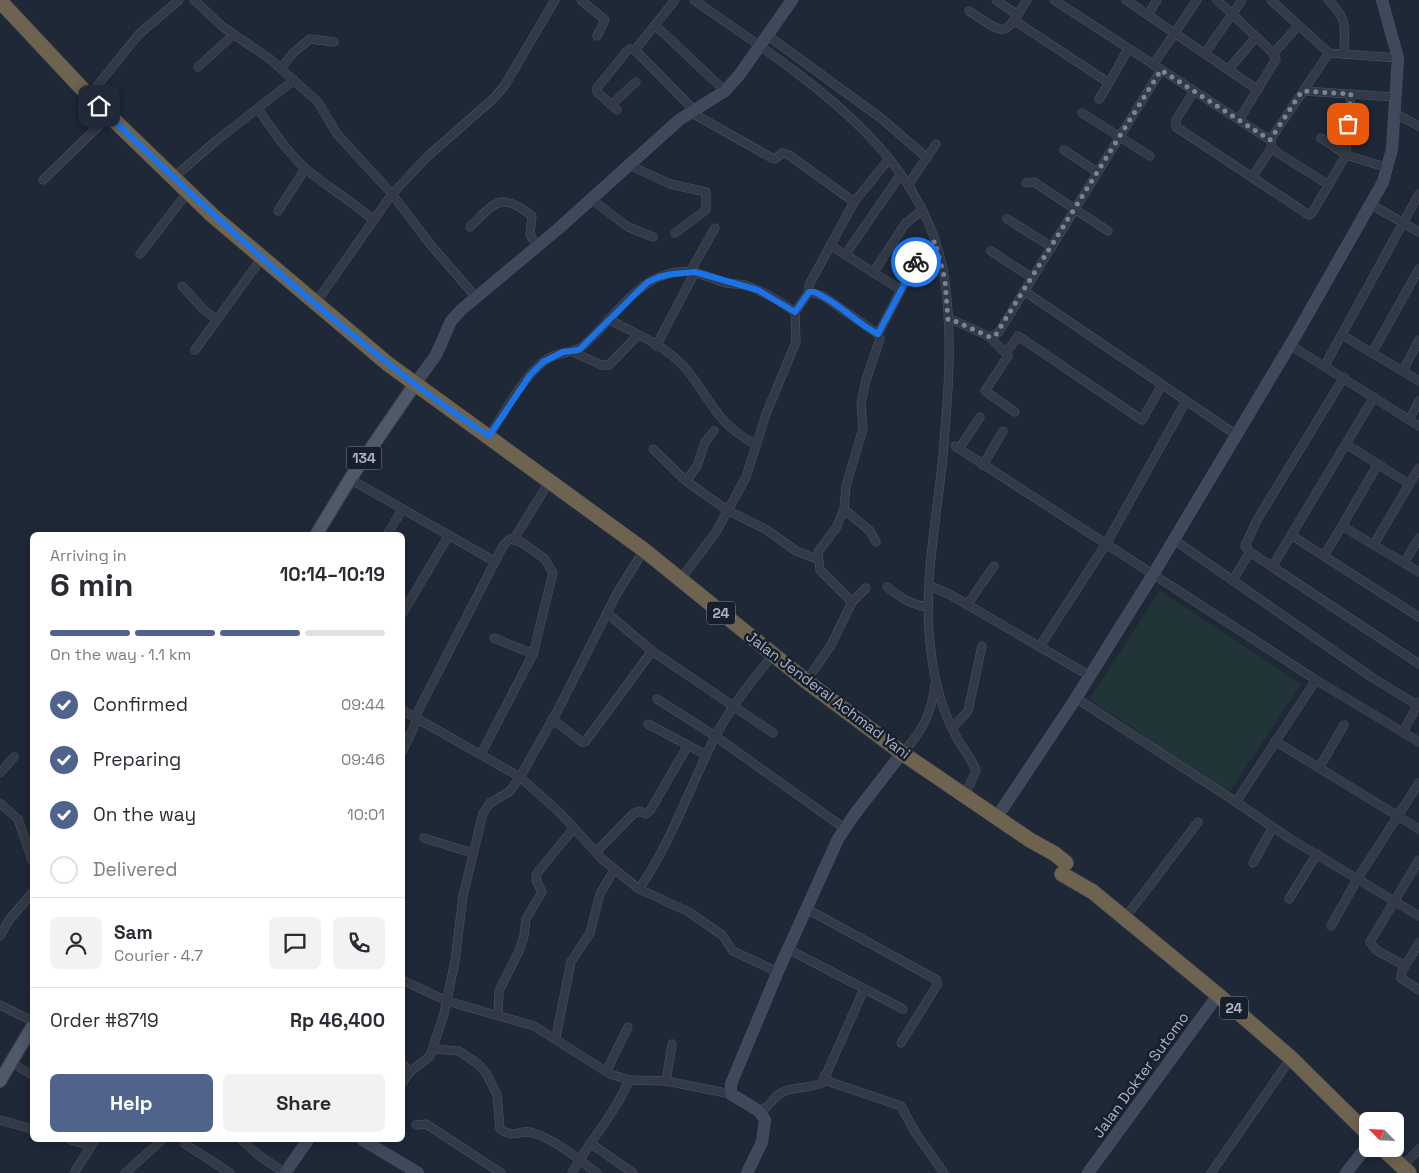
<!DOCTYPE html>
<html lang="en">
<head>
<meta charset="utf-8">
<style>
  body { margin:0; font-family:"Space Grotesk",sans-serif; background:#f2f2f3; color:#2b2b33; height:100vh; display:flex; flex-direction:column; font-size:19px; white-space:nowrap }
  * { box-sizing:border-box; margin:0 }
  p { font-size:16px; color:#7c7c81 }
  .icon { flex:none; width:28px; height:28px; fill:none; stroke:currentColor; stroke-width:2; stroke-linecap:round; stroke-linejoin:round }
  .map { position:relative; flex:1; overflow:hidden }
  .panel { position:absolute; left:30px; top:532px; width:375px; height:610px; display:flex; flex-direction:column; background:#fff; border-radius:8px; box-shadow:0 2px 12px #0003 }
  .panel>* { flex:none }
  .needle { width:32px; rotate:294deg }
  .tools { position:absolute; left:1359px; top:1112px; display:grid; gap:10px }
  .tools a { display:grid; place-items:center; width:45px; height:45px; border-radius:8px; background:#fff; box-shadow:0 2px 12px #0003; font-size:25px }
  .pin { position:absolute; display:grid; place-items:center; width:42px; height:42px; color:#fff; margin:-21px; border-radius:10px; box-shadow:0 2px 8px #0006 }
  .courier { position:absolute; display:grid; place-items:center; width:50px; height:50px; margin:-25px; border:4px solid #1a73e8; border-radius:50%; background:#fff; color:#222; box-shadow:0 1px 6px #0007 }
  .headline em { font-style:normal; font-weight:700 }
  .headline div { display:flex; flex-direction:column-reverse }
  .headline { display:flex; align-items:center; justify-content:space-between; height:85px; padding:0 20px }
  h1 { font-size:32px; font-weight:700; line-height:38px }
  .bar { display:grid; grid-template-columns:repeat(4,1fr); gap:8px 5px; align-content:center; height:60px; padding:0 20px }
  .bar i { height:6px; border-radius:4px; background:#e1e1e2 }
  .bar .on { background:#4f638d }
  .bar p { grid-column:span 4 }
  .line { display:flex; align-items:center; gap:12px; padding:0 20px; border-top:1px solid #e1e1e2 }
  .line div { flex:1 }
  .round { display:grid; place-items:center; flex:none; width:52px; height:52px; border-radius:8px; background:#f2f2f3 }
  ol { padding:0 20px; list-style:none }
  li { display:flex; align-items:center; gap:15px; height:55px }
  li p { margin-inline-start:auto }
  li .icon { padding:5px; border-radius:50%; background:#4f638d; color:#fff; stroke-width:4 }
  li:last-child { color:#7c7c81 }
  li i { width:28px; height:28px; border:2px solid #e1e1e2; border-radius:50% }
  .button { display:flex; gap:10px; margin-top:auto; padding:10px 20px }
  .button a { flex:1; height:58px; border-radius:8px; background:#4f638d; color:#fff; font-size:20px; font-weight:700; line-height:58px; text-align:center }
  .button a+a { background:#f2f2f3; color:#2b2b33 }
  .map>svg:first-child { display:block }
  .green { fill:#213438 }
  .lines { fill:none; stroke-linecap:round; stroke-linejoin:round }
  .street-casing { stroke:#4d5563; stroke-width:9 }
  .secondary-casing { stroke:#4d5563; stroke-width:12 }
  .primary-casing { stroke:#3c4351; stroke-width:14 }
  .highway-casing { stroke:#3a424f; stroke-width:16 }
  .street { stroke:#323a47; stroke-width:8 }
  .secondary { stroke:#40495b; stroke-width:11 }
  .primary { stroke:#505968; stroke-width:12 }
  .highway { stroke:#6e634f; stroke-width:15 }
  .done { stroke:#7b8493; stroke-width:5; stroke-dasharray:0 9 }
  .route { stroke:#1a73e8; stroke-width:6 }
  .labels { text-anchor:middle; stroke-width:5; stroke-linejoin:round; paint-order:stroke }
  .shield { fill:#181f2c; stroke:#808897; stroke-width:1 }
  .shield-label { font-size:14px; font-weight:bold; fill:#acb5c5 }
  .street-label { font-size:15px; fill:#acb5c5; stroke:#181f2c }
</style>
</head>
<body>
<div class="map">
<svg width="1419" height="1173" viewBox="0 0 1419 1173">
  <rect width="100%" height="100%" fill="#1f2837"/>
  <polygon class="green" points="1160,591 1301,684 1229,793 1177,758 1173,764 1138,741 1142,734 1089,699"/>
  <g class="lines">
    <defs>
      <g id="street">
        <polyline points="194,0 223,27 270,59 318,102 337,134 392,194 430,244 475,296"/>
        <polyline points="581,0 605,20 597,36"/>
        <path d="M694 0C794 71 927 148 945 282 953 340 948 397 943 455 937 517 922 590 931 651 934 680 942 710 956 736 962 748 972 758 976 771L965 795"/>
        <polyline points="996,0 1018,15"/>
        <polyline points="1054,0 1270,140 1329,53"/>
        <polyline points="1126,0 1258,90"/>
        <polyline points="1217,0 1272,52 1276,59 1239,120"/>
        <polyline points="1271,0 1329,53 1398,58"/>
        <path d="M1328 0C1349 20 1344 27 1344 54"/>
        <path d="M969 11C1006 35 1003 39 1027 0"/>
        <polyline points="1148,14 1157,0"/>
        <polyline points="1015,21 1109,83 1128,49"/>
        <polyline points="655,25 725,91"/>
        <polyline points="767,35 882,119 927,158"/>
        <polyline points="635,50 695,111"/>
        <polyline points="1205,53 1242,0"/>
        <polyline points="1273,54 1298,26"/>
        <polyline points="1153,65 1197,0"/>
        <polyline points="198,67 234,34"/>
        <polyline points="281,68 294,52 310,39 334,42"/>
        <polyline points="1229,69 1256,37"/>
        <polyline points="1194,91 1176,120 1176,127 1309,215 1312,213 1346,155 1351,94"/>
        <polyline points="1303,91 1395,97"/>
        <polyline points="89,96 139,34 179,0"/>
        <polyline points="1099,99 1109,83"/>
        <polyline points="611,105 636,82"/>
        <path d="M258 109C273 130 287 152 306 169 327 187 352 201 373 220"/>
        <polyline points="617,110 597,92 597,88 626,52 630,49 635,50 675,0"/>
        <polyline points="692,113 772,158 775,159 782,153 789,155 854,202"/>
        <polyline points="1082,113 1150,156"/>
        <polyline points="1396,114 1419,126"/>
        <polyline points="1321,138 1346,155 1388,168"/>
        <polyline points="1270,140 1273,149 1278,153 1329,185"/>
        <polyline points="1064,150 1097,172"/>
        <polyline points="629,165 670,184 706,192 706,210 675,233"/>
        <polyline points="1253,176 1272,147"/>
        <polyline points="173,178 217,140 294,80"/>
        <polyline points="43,180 109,116"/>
        <polyline points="1026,183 1034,182 1108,231"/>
        <polyline points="910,186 910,182 936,144"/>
        <polyline points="591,199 628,227 653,237"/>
        <polyline points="1370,204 1419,232"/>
        <polyline points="278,211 305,169"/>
        <polyline points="1007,219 1052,247"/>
        <path d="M470 227C494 204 500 190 532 216L530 234 537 247"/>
        <polyline points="830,245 901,290"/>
        <polyline points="991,251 1032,278"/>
        <polyline points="140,254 188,192"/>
        <polyline points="845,255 901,174"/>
        <polyline points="690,272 715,228"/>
        <polyline points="873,273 905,224 922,210"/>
        <polyline points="182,286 204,310 217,320"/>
        <polyline points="1024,291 1235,434"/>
        <polyline points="809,292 809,285 854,202 889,159"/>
        <polyline points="315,304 392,194 428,156 494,98 505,85 555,0"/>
        <path d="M608 319C633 332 667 346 686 369 712 400 715 423 755 444"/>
        <polyline points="948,320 953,320 990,337 999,332 1161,70"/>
        <polyline points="878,334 916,261 935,241"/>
        <polyline points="1342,335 1419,381"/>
        <polyline points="990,337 1008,356 985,391 1015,412"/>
        <polyline points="1290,345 1419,426"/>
        <polyline points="656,346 695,272"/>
        <polyline points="195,350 261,259"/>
        <polyline points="1008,350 1018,336 1142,420 1162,385"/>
        <polyline points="573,352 601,365 609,365 638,335"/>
        <polyline points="1372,353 1419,269"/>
        <polyline points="1325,365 1419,194"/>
        <polyline points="1403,371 1419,340"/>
        <polyline points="1344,377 1257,520 1245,546 1250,552 1419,664"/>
        <polyline points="1409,420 1419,401"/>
        <path d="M489 436C505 412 520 381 543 362 557 350 573 355 584 345 617 317 642 266 693 272 704 274 715 280 726 283 732 284 739 284 745 285 763 291 780 301 795 312"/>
        <polyline points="1346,444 1409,484"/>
        <polyline points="955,446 1316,680 1236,802 1076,698"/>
        <polyline points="653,449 686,481 727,510 767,530 796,551 817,559"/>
        <polyline points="959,449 980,417"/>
        <polyline points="983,465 1003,431"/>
        <polyline points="350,479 494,561"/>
        <polyline points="686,481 697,466 705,442 714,431"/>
        <polyline points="844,509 870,531 876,542"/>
        <polyline points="1342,526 1378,464"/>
        <polyline points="387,535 402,510"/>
        <polyline points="1291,535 1419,617"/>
        <polyline points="514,539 549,482"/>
        <polyline points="1173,539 1373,678 1417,705"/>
        <polyline points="1374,544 1419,468"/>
        <polyline points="1324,556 1342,526 1419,572"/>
        <polyline points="1404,563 1419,538"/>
        <polyline points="1272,567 1374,397"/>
        <polyline points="680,580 716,532 746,477 766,414 796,342 795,312 809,292 823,296 878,334 880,339 865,383 861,405 863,429 846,486 844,509 836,528 818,552 820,570 852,602 830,647 806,681"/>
        <polyline points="1233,580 1250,552"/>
        <polyline points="930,586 949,594 1090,676"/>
        <path d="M887 587C900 597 911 605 928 607"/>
        <polyline points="852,602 866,588"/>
        <polyline points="967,605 994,566"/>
        <polyline points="607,613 652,651 773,733"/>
        <polyline points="402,614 449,535"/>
        <polyline points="494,638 533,654"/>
        <polyline points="1040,646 1106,544 1186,401"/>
        <polyline points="1316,680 1419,742"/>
        <polyline points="657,699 715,736 844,828"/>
        <path d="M402 710 520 777 561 814 602 859 639 889C670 844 688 792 712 743 728 710 750 683 773 655"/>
        <polyline points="415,717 503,546 510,539 521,542 545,559 553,573 533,654 481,754"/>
        <polyline points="552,719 582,742 585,742 652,651"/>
        <polyline points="648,724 706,755"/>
        <polyline points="952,728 968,711 982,646"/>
        <polyline points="1403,732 1419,702"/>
        <polyline points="1275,741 1419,829"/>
        <polyline points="402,752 418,718"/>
        <path d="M902 753C922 733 932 712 935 685"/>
        <polyline points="1319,768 1344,725"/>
        <polyline points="0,773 14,757"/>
        <polyline points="1236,802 1289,838 1419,916"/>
        <polyline points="0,803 18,819 32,860"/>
        <polyline points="424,838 472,853"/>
        <polyline points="596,852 633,814 639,811 646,814 650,811 688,745"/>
        <polyline points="1253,863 1273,827"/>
        <polyline points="639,889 689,912 722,935 733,951 778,972"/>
        <polyline points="1289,899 1317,854"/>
        <polyline points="807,909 937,980 937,985 901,1043"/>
        <polyline points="1125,918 1198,822"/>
        <polyline points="1331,926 1358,878 1419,783"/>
        <polyline points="0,936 9,920 32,893"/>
        <polyline points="1419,943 1402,971 1401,978 1419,990"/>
        <polyline points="788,949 903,1009"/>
        <polyline points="1405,966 1376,950 1370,942 1419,860"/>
        <polyline points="402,980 447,1001 534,1026 610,1074 629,1080 666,1081 731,1094"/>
        <polyline points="864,989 825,1077 830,1082 901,1106 915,1132 944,1173"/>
        <polyline points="0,1005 32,1021"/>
        <polyline points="498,1015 499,991 519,951 524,936 526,919 542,892 536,880 537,873 574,828"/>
        <polyline points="556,1037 571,962 590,933 600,894 614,870"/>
        <path d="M433 1049 459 1051 478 1064 486 1073 497 1095 500 1129C517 1140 519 1128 533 1133 554 1139 579 1159 597 1173"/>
        <polyline points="10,1062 32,1075"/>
        <polyline points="402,1064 410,1072 430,1056 444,1014 455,961 463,896 483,813 490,803 509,792 520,777 558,710 616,595 644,550"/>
        <polyline points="606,1072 628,1027"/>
        <polyline points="666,1081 672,1044"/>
        <polyline points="402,1083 410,1072"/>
        <path d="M759 1111C771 1108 772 1096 783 1092 795 1086 809 1089 822 1083L825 1075"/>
        <polyline points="0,1120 32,1129"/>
        <polyline points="416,1125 426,1124 501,1173"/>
        <polyline points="71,1140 91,1146"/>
        <polyline points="242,1140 258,1155 285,1173"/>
        <polyline points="590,1143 633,1173"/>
        <polyline points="185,1144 230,1173"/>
        <polyline points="1402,1167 1419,1149"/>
        <polyline points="74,1173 95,1140"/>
        <polyline points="125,1173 162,1140"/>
        <path d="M572 1173C589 1141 615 1114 629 1080"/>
        <polyline points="1211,1173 1291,1058"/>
      </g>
      <g id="secondary">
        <polyline points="415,384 436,355 451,321 461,310 558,229 679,120 725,91 740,74 792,0"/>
        <polyline points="997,817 1076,698 1154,573 1296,335 1383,182 1392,149 1398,58 1382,0"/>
        <polyline points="363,1140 418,1173"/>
        <polyline points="285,1173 308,1140"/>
        <polyline points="747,1173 762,1142 765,1120 759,1111 731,1094 731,1084 779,969 838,839 854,815 902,753"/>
        <polyline points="1088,1173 1218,995"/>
        <polyline points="1346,1173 1368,1145"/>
      </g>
      <g id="primary">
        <polyline points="316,535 350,479 415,384"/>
        <polyline points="0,1081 32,1027"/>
      </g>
      <g id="highway">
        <polyline points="0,1 89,96 213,216 388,364 644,550 806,681 902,753 1030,840 1055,854 1066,863"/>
        <polyline points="1062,874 1093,892 1218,995 1291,1058 1368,1134"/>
        <polyline points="1383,1149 1409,1173"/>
      </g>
    </defs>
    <use href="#street" class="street-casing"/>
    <use href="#secondary" class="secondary-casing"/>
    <use href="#primary" class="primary-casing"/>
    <use href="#highway" class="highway-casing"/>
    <use href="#street" class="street"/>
    <use href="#secondary" class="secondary"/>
    <use href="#primary" class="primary"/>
    <use href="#highway" class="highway"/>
  </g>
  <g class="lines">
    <polyline class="done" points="916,262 935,241 945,280 948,320 953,320 990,337 995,336 1161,70 1270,140 1302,91 1351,94 1348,124"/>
    <path class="route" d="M99 106C180 185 262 261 349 332 394 369 440 405 489 436L530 375 543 362 563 352 579 350 635 294 648 282 659 277 672 274 695 272 758 290 795 312 809 292H814C838 302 855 322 878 334L916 262"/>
  </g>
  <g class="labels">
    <g class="shield">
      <rect x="346.5" y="446.5" width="35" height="23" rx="4"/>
      <rect x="707" y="601.5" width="28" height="23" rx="4"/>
      <rect x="1220" y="996.5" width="28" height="23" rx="4"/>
    </g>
    <g class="shield-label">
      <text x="364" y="463">134</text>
      <text x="721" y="618">24</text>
      <text x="1234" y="1013">24</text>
    </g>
    <g class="street-label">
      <text transform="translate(828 695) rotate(37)" y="5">Jalan Jenderal Achmad Yani</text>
      <text transform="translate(1141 1075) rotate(-54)" y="5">Jalan Dokter Sutomo</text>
    </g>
  </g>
</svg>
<div class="tools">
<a><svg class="needle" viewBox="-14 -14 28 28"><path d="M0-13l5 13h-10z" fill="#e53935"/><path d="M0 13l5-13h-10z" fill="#7c7c81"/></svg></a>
</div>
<div class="pin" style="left:1348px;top:124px;background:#ea580c"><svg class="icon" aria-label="bag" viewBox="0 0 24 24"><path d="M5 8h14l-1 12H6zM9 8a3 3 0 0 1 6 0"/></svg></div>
<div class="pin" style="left:99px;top:106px;background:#1f2937"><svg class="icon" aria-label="home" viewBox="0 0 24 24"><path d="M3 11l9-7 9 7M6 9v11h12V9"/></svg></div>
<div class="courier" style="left:916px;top:262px"><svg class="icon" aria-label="bike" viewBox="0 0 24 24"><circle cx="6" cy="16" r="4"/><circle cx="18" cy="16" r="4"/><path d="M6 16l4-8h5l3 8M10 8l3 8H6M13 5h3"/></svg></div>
<section class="panel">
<div class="headline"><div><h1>6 min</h1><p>Arriving in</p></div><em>10:14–10:19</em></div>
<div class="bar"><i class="on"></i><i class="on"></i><i class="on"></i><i></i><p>On the way · 1.1 km</p></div>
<ol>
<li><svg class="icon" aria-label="check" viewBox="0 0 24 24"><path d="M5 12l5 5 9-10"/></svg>Confirmed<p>09:44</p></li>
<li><svg class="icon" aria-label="check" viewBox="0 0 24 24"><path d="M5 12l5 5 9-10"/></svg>Preparing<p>09:46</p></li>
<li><svg class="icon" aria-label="check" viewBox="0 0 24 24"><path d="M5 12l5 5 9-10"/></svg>On the way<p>10:01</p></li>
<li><i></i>Delivered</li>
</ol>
<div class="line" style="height:90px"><a class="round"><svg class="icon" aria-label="person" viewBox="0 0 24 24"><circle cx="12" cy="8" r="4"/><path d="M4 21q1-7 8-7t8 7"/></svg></a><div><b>Sam</b><p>Courier · 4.7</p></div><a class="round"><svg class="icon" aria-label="chat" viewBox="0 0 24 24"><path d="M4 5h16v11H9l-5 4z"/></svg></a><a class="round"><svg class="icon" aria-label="phone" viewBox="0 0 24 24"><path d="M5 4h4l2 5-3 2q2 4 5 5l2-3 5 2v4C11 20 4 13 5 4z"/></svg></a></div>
<div class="line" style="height:65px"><div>Order #8719</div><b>Rp 46,400</b></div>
<div class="button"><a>Help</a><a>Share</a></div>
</section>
</div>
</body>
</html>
